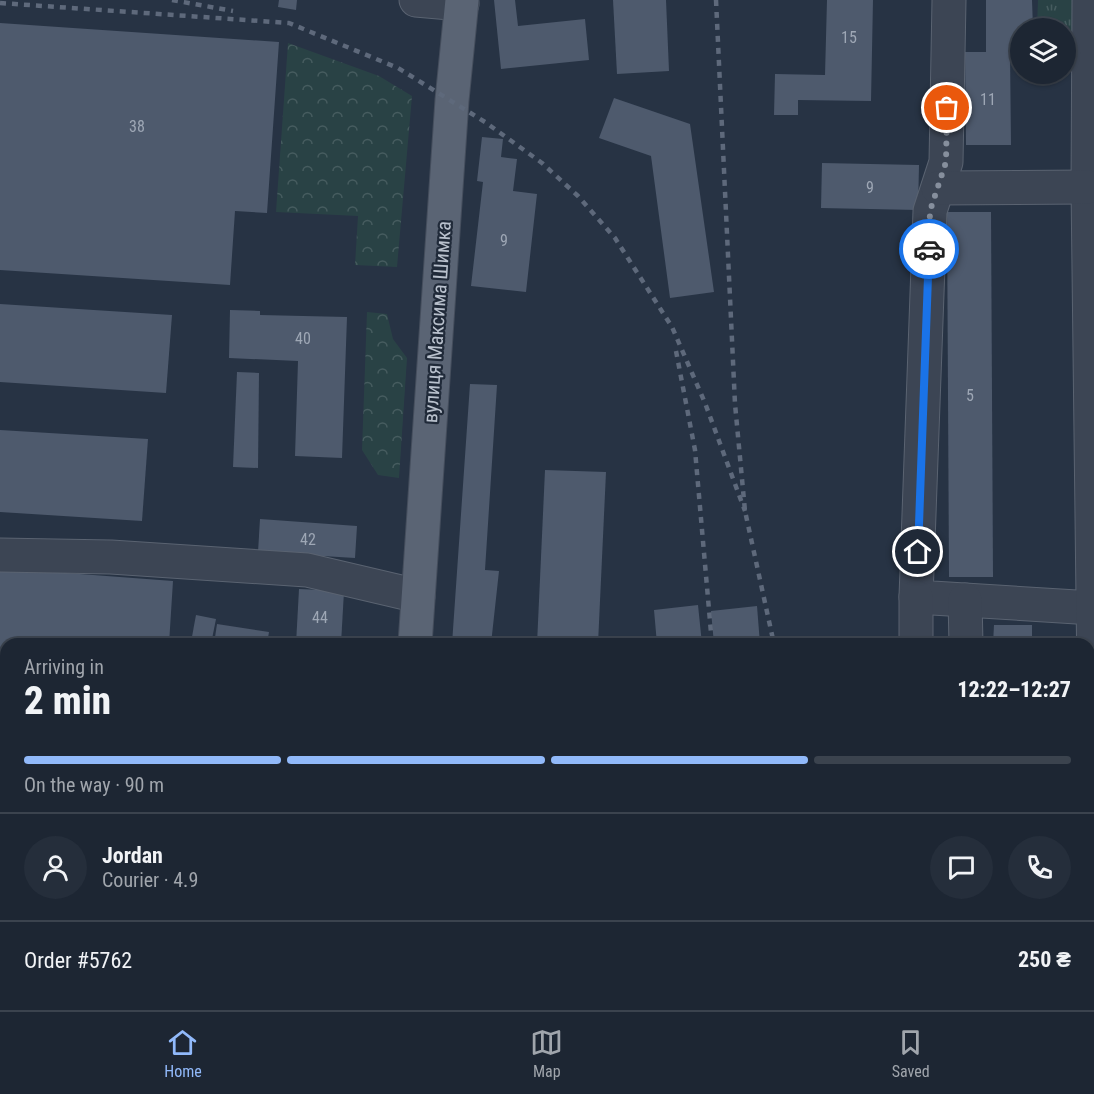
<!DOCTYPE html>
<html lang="en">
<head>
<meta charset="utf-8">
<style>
  body { margin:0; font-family:"Roboto Condensed",sans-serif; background:#252e3b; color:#f1f3f6; height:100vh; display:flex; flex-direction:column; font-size:22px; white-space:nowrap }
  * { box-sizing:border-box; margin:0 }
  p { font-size:20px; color:#a0a5ac }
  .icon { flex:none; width:33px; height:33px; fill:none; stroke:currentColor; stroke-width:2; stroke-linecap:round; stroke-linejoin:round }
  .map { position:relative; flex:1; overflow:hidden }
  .details { position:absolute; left:0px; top:638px; width:1095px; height:374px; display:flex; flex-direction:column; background:#1d2633; border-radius:18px 18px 0 0; box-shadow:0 2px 4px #0004,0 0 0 2px #3b434e }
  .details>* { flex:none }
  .fabs { position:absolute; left:1010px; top:18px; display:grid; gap:12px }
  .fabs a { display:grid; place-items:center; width:66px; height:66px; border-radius:50%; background:#1d2633; box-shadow:0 2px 4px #0004,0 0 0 2px #3b434e; font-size:30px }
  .pin { position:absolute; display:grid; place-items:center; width:51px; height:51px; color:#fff; margin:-26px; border:3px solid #fff; border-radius:50%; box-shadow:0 2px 6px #0007 }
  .courier { position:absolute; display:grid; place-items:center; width:60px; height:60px; margin:-30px; border:4px solid #1a73e8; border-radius:50%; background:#fff; color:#222; box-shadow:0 2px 8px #0007 }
  .head em { font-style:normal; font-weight:800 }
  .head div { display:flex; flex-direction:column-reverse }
  .head { display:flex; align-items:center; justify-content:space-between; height:102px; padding:0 24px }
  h1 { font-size:39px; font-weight:800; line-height:45px }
  .bar { display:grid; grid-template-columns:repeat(4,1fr); gap:9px 6px; align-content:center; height:72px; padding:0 24px }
  .bar i { height:8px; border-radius:4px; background:#3b434e }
  .bar .on { background:#91b9fa }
  .bar p { grid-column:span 4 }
  .line { display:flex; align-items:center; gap:15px; padding:0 24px; border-top:2px solid #3b434e }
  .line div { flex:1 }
  .round { display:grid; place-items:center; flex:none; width:63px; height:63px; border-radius:32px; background:#252e3b }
  .menu { display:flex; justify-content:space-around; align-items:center; height:84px; border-top:2px solid #3b434e; background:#1d2633; font-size:16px; color:#a0a5ac }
  .menu a { display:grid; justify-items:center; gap:3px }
  .menu .on { color:#91b9fa }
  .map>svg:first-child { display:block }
  .grass { fill:url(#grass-tufts) }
  .forest { fill:url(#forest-crowns) }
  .building { fill:#4e5a6d }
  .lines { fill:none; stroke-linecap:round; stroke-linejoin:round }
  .minor-casing { stroke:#5a6371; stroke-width:35 }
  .major-casing { stroke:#454e5d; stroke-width:35 }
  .minor { stroke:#3c4554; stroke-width:33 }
  .major { stroke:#5a6474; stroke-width:33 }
  .rail { stroke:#5e697b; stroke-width:4.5; stroke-dasharray:6 6; stroke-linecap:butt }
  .done { stroke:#868f9d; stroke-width:6; stroke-dasharray:0 10.8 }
  .route { stroke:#1a73e8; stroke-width:8 }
  .labels { text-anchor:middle; stroke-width:4.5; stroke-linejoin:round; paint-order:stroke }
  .number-label { font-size:16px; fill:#9ea7b5 }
  .street-label { font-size:20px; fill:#b9c1cd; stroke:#202a39 }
</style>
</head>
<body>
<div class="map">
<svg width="1094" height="1010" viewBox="0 0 1094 1010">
  <defs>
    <pattern id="grass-tufts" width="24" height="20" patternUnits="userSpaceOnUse" patternTransform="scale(1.5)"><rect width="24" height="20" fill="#294245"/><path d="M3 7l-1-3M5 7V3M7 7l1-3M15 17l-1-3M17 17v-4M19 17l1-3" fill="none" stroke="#465c5f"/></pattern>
    <pattern id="forest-crowns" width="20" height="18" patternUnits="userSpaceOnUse" patternTransform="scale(1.5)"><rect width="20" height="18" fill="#294245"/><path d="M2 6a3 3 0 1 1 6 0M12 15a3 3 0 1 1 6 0" fill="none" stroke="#465c5f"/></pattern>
  </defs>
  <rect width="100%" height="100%" fill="#273344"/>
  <polygon class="grass" points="1038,0 1077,0 1077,44 1065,46 1065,28 1037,28"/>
  <g class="forest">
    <polygon points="288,43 379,76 412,96 397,267 355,265 358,216 276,212"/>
    <polygon points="367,312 387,314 393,339 407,358 399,478 378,475 362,450"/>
  </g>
  <g class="building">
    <polygon points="279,0 297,0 296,10 278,7"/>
    <polygon points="494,0 515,0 518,26 585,19 589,60 501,69"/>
    <polygon points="613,0 666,0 669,71 617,74"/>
    <polygon points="827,0 873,0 871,101 798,100 798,115 774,115 775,74 825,75"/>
    <polygon points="986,0 1032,0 1033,28 1020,28 1020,52 1010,52 1011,145 966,145 965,52 986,52"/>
    <polygon points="0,23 279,42 267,213 235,211 230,285 0,270"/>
    <polygon points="614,98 690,124 714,292 670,298 651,156 599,138"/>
    <polygon points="482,137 503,139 501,157 517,159 513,191 537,194 526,292 471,286 483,182 477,181"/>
    <polygon points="822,163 919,165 918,210 821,208"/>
    <polygon points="947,212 991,212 993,577 949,577"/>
    <polygon points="0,304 172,315 166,393 0,382"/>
    <polygon points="230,310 260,311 260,315 347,317 342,458 295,456 298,361 229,358"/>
    <polygon points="237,372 259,373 258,468 233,467"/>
    <polygon points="470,384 497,385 485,570 499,571 491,644 452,644"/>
    <polygon points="0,430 148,439 142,521 0,512"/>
    <polygon points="545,470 606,472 598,644 537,644"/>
    <polygon points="260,519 357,526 355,558 258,552"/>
    <polygon points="0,568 173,581 169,644 6,644 6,648 0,648"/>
    <polygon points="299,589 344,591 341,644 296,644"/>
    <polygon points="698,605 702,644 657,644 654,610"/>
    <polygon points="757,606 760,644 714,644 711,611"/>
    <polygon points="196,615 216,619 211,644 191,642"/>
    <polygon points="217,624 269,632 267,644 214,644"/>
    <polygon points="994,625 1032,625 1032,644 993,644"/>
    <polygon points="424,1005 475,1005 475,1010 423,1010"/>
  </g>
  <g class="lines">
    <defs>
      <g id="minor">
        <polyline points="416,0 462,4"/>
        <polyline points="949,0 946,162 930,211 916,597 1093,608"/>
        <polyline points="1089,0 1088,187 1094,681"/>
        <polyline points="938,188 1088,187"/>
        <polyline points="0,555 111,557 307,570 418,596"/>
        <polyline points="965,600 966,644"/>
        <polyline points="916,644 916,597"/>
        <polyline points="0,731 6,732"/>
        <polyline points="302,1005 390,1009"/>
      </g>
      <g id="major">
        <polyline points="415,644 452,100 462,0"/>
        <polyline points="390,1010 390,1005"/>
      </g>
    </defs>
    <use href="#minor" class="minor-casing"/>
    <use href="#major" class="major-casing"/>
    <use href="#minor" class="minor"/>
    <use href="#major" class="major"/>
    <g class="rail">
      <polyline points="172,0 233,11"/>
      <polyline points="716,0 735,404 745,511 774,644"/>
      <polyline points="0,3 289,23 398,68 485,122 542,163 578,196 615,238 672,327 705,403 745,511"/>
      <polyline points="676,351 695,450 712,644"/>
      <polyline points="0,660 6,660"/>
      <polyline points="0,690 6,691"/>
      <polyline points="977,1005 984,1010"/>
      <polyline points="994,1005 1000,1010"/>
    </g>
  </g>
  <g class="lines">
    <polyline class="done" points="929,249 930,211 946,162 947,108"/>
    <polyline class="route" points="918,552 929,249"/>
  </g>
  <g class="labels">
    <g class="number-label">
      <text x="849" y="43">15</text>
      <text x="988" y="105">11</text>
      <text x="137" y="132">38</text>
      <text x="870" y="193">9</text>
      <text x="504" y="246">9</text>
      <text x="303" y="344">40</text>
      <text x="970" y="401">5</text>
      <text x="308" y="545">42</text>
      <text x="320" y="623">44</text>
    </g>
    <g class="street-label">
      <text transform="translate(437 322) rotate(-86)" y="7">вулиця Максима Шимка</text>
    </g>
  </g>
</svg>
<div class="fabs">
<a><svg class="icon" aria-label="layers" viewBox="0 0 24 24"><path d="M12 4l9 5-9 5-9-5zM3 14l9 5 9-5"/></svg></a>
</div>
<div class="pin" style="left:947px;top:108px;background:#ea580c"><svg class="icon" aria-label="bag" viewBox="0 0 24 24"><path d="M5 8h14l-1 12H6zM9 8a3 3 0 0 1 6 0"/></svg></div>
<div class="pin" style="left:918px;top:552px;background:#1f2937"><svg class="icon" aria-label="home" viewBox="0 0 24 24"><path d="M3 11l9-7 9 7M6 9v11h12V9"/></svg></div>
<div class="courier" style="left:929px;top:249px"><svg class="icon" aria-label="car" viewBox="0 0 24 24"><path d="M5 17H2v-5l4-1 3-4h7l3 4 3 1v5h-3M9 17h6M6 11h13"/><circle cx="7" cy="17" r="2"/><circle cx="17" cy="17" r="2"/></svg></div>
<section class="details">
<div class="head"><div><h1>2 min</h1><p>Arriving in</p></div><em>12:22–12:27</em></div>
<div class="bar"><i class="on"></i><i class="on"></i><i class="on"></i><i></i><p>On the way · 90 m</p></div>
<div class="line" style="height:108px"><a class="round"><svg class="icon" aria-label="person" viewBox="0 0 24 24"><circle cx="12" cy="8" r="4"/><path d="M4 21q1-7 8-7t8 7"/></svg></a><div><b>Jordan</b><p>Courier · 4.9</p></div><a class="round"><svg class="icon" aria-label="chat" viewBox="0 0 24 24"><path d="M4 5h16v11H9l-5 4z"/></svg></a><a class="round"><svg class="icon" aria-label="phone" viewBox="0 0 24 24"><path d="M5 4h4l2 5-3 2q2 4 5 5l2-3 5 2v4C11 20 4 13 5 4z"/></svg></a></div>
<div class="line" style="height:78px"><div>Order #5762</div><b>250 ₴</b></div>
</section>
</div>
<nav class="menu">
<a class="on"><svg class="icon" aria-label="home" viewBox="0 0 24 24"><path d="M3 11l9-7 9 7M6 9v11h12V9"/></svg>Home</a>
<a><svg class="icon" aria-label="map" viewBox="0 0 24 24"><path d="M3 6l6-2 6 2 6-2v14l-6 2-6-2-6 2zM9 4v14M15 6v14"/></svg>Map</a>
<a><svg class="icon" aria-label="saved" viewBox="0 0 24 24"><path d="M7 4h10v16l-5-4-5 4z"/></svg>Saved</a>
</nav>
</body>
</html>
